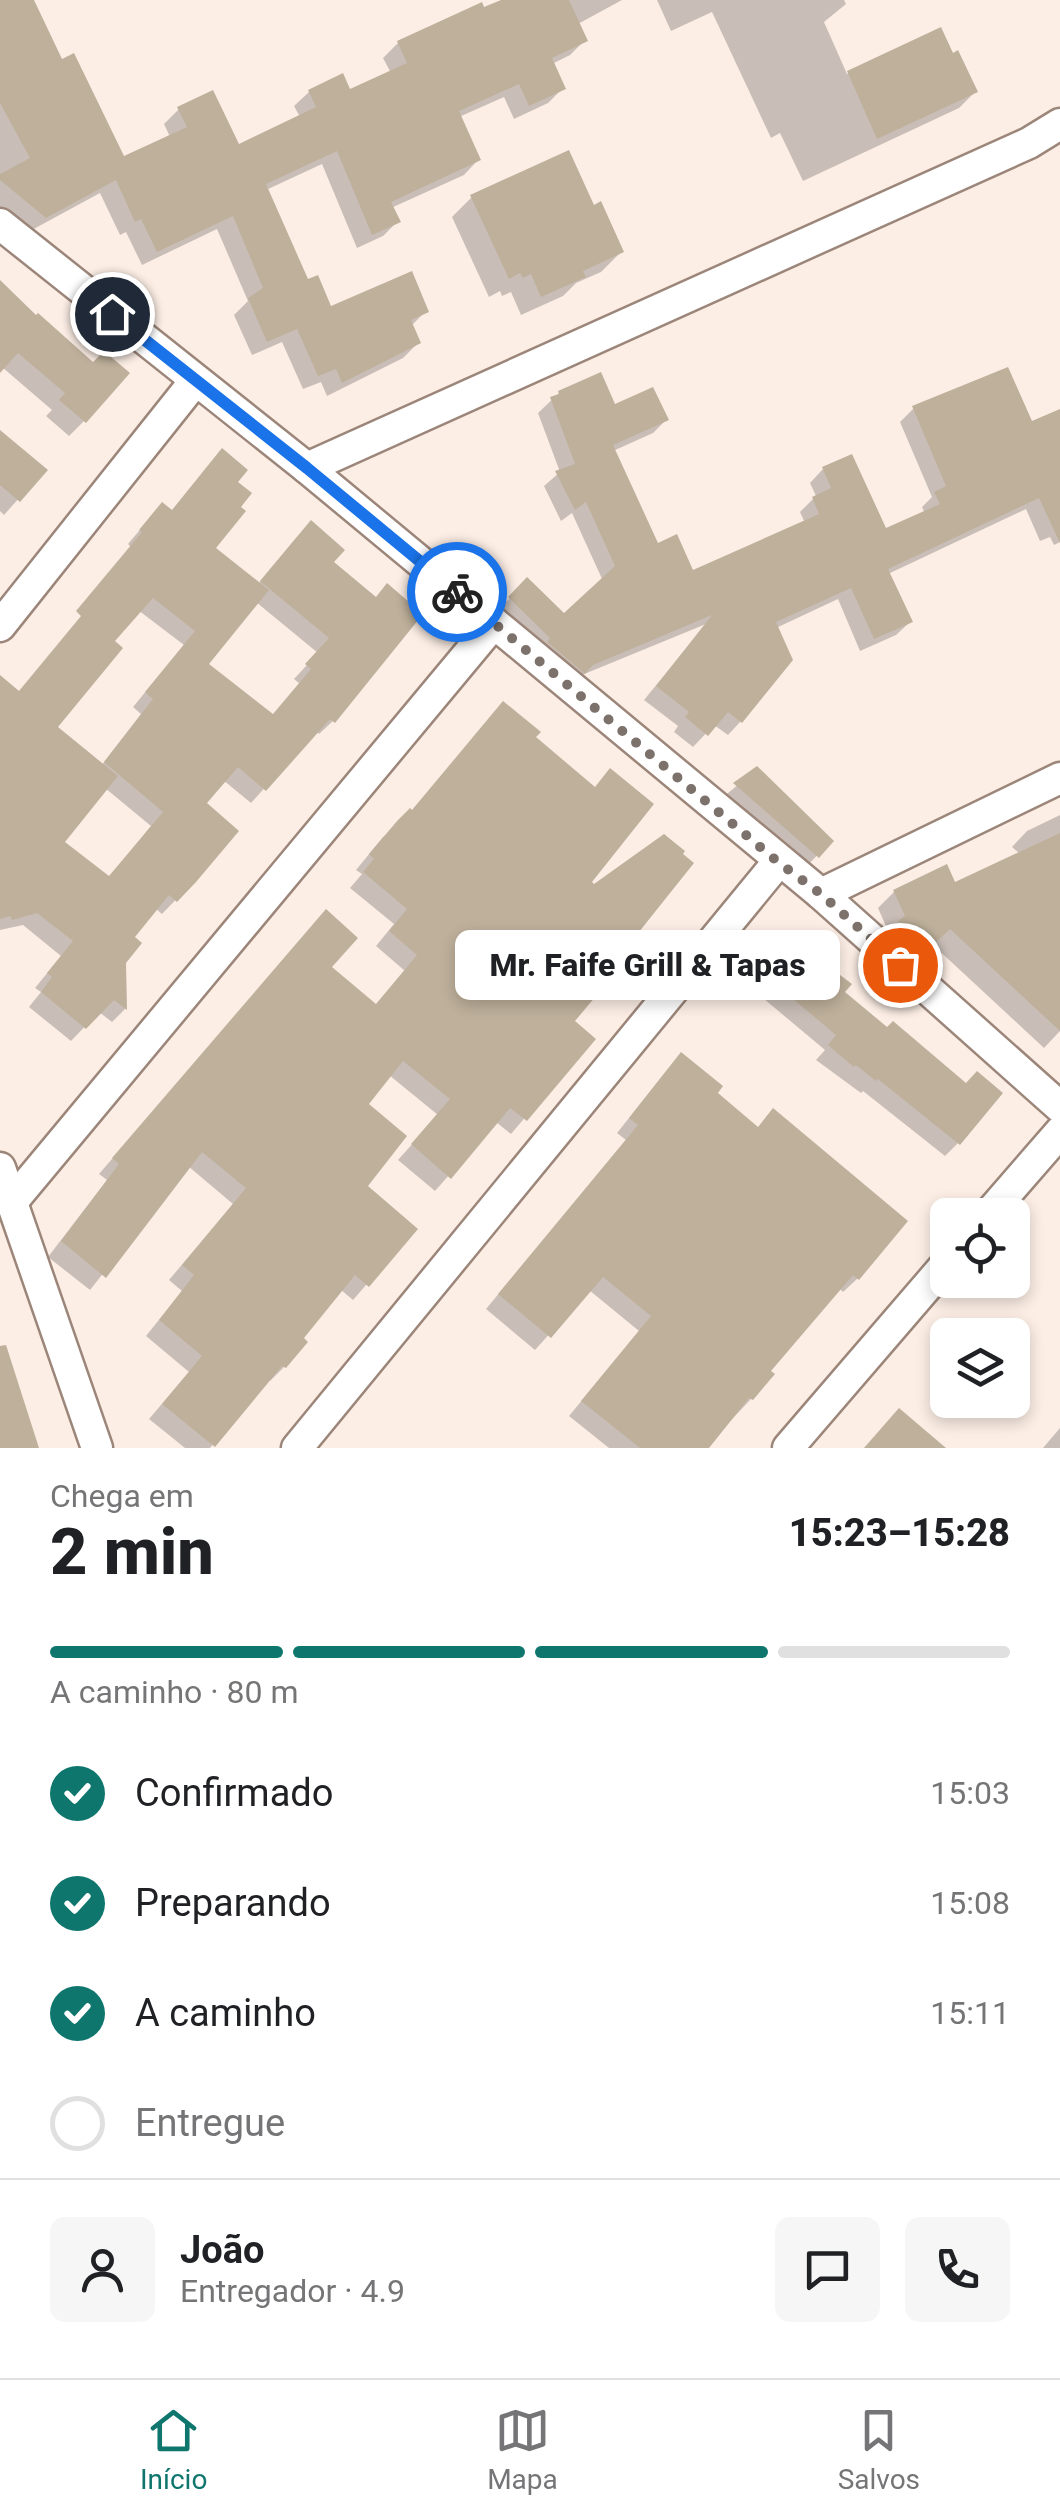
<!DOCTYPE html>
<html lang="pt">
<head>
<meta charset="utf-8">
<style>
  body { margin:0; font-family:Roboto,sans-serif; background:#f6f6f6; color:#202124; height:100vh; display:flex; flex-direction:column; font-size:38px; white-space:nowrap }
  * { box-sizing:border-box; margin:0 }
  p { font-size:32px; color:#757577 }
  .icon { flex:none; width:55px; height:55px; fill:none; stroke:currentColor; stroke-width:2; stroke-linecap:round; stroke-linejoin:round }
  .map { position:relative; height:1448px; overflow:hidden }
  .panel { display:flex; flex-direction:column; background:#fff; flex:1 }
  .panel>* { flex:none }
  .buttons { position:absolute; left:930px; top:1198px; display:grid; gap:20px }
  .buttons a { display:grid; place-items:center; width:100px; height:100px; border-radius:15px; background:#fff; box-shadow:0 5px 15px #0003; font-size:50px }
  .pin { position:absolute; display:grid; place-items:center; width:85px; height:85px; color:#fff; margin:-42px; border:5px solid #fff; border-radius:50%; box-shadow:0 2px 10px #0007 }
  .courier { position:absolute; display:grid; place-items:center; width:100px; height:100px; margin:-50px; border:8px solid #1a73e8; border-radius:50%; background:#fff; color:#222; box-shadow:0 2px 12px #0007 }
  .bubble { position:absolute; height:70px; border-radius:15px; background:#fff; box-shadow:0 5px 15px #0003; font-size:32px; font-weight:800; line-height:70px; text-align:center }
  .headline em { font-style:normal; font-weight:800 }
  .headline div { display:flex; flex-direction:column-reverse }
  .headline { display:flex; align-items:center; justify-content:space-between; height:170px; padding:0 50px }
  h1 { font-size:65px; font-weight:800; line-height:75px }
  .bar { display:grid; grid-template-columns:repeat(4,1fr); gap:15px 10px; align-content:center; height:120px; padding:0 50px }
  .bar i { height:12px; border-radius:8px; background:#e0e0e0 }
  .bar .active { background:#0f766e }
  .bar p { grid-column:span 4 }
  .line { display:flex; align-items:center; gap:25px; padding:0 50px; border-top:2px solid #e0e0e0 }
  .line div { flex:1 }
  .round { display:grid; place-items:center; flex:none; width:105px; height:105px; border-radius:15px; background:#f6f6f6 }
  ol { padding:0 50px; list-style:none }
  li { display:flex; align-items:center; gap:30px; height:110px }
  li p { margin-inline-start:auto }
  li .icon { padding:10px; border-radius:50%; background:#0f766e; color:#fff; stroke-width:4 }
  li:last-child { color:#757577 }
  li i { width:55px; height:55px; border:5px solid #e0e0e0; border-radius:50% }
  .dock { display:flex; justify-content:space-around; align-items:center; height:140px; border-top:2px solid #e0e0e0; background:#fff; font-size:28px; color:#757577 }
  .dock a { display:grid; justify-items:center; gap:5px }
  .dock .active { color:#0f766e }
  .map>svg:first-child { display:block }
  .shadow { fill:#0003; fill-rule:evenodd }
  .building { fill:#beb09b; fill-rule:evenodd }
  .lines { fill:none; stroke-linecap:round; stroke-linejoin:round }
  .street-casing { stroke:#9c867a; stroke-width:35 }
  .street { stroke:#fff; stroke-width:30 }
  .done { stroke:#7d716b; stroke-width:10; stroke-dasharray:0 18 }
  .route { stroke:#1a73e8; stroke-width:12 }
</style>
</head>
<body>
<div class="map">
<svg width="1060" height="1448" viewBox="0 0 1060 1448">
  <rect width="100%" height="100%" fill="#fceee5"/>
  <g class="shadow">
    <polygon points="0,0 31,0 60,62 123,159 170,137 164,124 179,109 237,147 300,117 294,106 309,92 349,92 391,73 383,58 398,43 511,0 622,0 578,24 585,40 570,55 552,64 563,88 548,103 514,119 504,97 459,117 478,160 464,175 391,208 398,221 383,236 357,248 322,164 266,190 306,282 330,310 426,311 411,326 418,343 403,358 327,396 321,382 303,389 282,342 252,355 234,315 248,301 217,229 142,265 126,232 120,235 100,193 30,231 0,207"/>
    <polygon points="657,0 844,0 846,4 824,22 847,74 939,31 975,92 959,108 803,181 780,133 771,138 712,12 671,31"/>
    <polygon points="472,197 593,208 621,252 601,272 576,283 563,296 521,315 511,292 502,296 500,291 489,297 452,217"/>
    <polygon points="11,295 84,421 69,436 46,416 52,410 2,367 0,369 0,303"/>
    <polygon points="559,393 666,420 653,433 613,451 656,546 692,573 805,523 800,512 816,496 810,483 823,469 885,532 925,514 922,507 932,497 900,422 913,409 1031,425 1060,421 1060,542 1054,545 1050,537 1040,541 1026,509 888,574 910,622 896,635 860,651 838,599 776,628 741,721 728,735 714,725 693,747 674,732 678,726 644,700 706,624 577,677 496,612 527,581 564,616 603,581 572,513 561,521 544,486 560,472 538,413"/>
    <polygon points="0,433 44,470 4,515 0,511"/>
    <path d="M235 482 213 548 258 584 297 537 331 563 333 721 319 734 316 731 251 803 223 780 203 803 195 880 162 914 155 908 131 938 123 962 125 1009 112 1022 99 1012 71 1041 29 1007 41 992 35 988 61 956 23 925 0 930V679L18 694 79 621 54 728 101 766 141 714 133 707 184 645 138 610 131 547 128 544 149 519 171 512ZM256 602 318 653 294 679 300 684 272 717 205 664ZM105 788 151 826 108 879 62 842Z"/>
    <polygon points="533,738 588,882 603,973 572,1022 592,1039 511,1134 496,1122 435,1191 398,1160 438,1115 389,1075 365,1104 364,1186 415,1229 353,1300 340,1289 300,1338 284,1367 270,1381 268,1379 210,1448 185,1448 149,1419 189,1372 146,1336 182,1291 169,1280 233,1204 188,1166 90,1290 48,1257 107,1180 99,1174 312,927 329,968 375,1006 405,971 376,946 394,924 350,888 362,874 356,870 383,837"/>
    <polygon points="757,769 831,841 804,869 722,798"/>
    <polygon points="1060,815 1060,1031 1044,1048 932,944 912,963 884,939 889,933 878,908 894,892 954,886 1020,854 1012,847 1027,831"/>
    <polygon points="778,955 841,992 958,1143 945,1156 863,1091 861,1093 816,1060 825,1050 751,988"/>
    <polygon points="668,1069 714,1093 757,1129 905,1222 857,1279 843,1292 839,1288 767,1371 751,1399 705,1448 609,1448 569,1416 639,1331 589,1290 535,1350 486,1309 626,1140 617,1133"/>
    <polygon points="1060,1428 1060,1448 1043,1448"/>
  </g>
  <g class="building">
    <polygon points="0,0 34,0 62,59 74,53 124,156 187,127 177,107 213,90 239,144 316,107 308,90 343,73 350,89 407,63 397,41 482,2 484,7 501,0 569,0 588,41 552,58 566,89 529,106 519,84 459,111 481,160 391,202 401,222 372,235 337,151 266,184 308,279 318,275 331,306 412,271 429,312 411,320 421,343 342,383 336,369 318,376 297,329 267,342 248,298 263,288 233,216 157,252 141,219 135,222 116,180 46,218 0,180 0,174 30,158 0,103"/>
    <polygon points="941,27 953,53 958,50 978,92 877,139 847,71"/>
    <polygon points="569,150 594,205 601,201 624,252 583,271 586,277 541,297 531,274 523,278 520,273 509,279 470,195"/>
    <polygon points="0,280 36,315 38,313 93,362 104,351 130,373 86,423 59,400 65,393 18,353 0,373"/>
    <polygon points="1008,367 1032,421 1060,409 1060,543 1039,498 888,569 913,622 874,639 851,588 776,622 793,660 742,723 728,712 708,736 685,717 689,712 656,686 712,615 593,665 585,674 547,642 550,638 508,597 527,577 564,613 615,566 586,502 575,510 555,471 575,464 550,397 559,394 558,391 601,372 615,404 653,387 669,420 613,445 658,543 677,534 693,570 819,514 812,497 831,488 822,467 852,454 886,528 940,504 934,492 946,486 912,406"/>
    <polygon points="0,430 48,470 20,502 0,485"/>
    <path d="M222 448 248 470 238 482 252 493 241 507 246 511 216 548 269 590 209 664 273 714 311 669 305 664 329 638 260 581 311 520 345 550 334 562 376 597 387 583 423 614 335 723 330 719 266 791 238 767 207 803 239 831 196 882 177 902 169 895 135 937 142 943 126 963 127 1010 114 1000 86 1029 41 992 52 977 47 973 73 941 37 913 12 920 10 916 0 919V675L19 691 81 616 76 611 142 532 139 530 162 502 172 510ZM153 598 195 631 145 692 153 699 104 762 163 812 109 876 65 842 118 776 58 727 123 648 115 641Z"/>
    <polygon points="503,701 541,732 536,737 595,787 610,768 654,804 592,882 594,884 664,834 685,851 683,854 694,863 607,972 612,977 575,1021 596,1039 527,1121 510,1108 451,1179 411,1144 450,1099 403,1061 369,1104 407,1136 368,1186 418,1229 369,1287 355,1275 304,1338 308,1342 286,1368 282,1366 215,1447 162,1404 202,1356 159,1320 194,1275 182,1265 246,1188 202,1152 106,1278 61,1241 119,1164 112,1158 326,909 358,938 332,967 376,1004 417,955 389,931 407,909 363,872 374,859 369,854 398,820 410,808 412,810"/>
    <polygon points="757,766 834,841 819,858 733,783"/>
    <polygon points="1060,833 1060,1031 950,929 930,948 898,921 905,916 893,890 947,864 955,882"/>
    <polygon points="791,938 852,984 845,992 887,1027 893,1021 966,1083 977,1071 1003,1093 960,1145 878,1079 876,1081 856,1065 854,1067 828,1045 836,1035 762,973"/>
    <polygon points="681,1052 723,1086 718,1093 758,1127 773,1108 908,1221 859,1280 853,1275 771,1371 775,1374 753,1400 749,1398 709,1448 640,1448 581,1401 651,1316 603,1277 551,1338 498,1294 638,1125 629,1118"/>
    <polygon points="6,1345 39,1448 0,1448 0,1346"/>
    <polygon points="899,1408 946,1448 864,1448"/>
  </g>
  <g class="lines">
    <defs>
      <g id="street">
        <polyline points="0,224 307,468 821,894 1060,1107"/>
        <polyline points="307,468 1029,143 1060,124"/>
        <polyline points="0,626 195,381"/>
        <polyline points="821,894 1060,778"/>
        <polyline points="0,1168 97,1448"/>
        <polyline points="12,1202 494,623"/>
        <polyline points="988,1215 1060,1132"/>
        <polyline points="297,1448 778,862"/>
        <polyline points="788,1448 948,1262"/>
      </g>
    </defs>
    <use href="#street" class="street-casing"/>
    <use href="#street" class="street"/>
  </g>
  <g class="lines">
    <polyline class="done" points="457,592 778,862 821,894 900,965"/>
    <polyline class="route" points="112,314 307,468 457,592"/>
  </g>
</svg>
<div class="buttons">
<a><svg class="icon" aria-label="locate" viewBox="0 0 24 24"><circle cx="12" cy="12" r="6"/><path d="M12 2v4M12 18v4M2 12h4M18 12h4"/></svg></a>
<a><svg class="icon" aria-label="layers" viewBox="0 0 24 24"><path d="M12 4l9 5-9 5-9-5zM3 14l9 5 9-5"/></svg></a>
</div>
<div class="pin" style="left:900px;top:965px;background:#ea580c"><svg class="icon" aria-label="bag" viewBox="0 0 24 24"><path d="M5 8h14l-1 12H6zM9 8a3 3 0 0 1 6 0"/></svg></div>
<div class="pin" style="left:112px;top:314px;background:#1f2937"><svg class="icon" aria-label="home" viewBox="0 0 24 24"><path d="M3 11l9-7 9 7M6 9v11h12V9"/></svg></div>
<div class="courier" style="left:457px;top:592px"><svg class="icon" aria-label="bike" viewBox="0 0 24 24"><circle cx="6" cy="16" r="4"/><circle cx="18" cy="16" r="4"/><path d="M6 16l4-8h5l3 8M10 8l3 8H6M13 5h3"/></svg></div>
<div class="bubble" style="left:455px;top:930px;width:385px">Mr. Faife Grill &amp; Tapas</div>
</div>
<section class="panel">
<div class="headline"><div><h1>2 min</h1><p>Chega em</p></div><em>15:23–15:28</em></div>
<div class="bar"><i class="active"></i><i class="active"></i><i class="active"></i><i></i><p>A caminho · 80 m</p></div>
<ol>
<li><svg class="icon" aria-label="check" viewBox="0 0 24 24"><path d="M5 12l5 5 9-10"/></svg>Confirmado<p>15:03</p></li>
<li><svg class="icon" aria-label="check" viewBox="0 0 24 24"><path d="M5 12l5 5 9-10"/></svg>Preparando<p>15:08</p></li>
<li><svg class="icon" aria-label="check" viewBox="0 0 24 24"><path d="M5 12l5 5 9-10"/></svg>A caminho<p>15:11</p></li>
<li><i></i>Entregue</li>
</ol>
<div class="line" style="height:180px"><a class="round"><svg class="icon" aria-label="person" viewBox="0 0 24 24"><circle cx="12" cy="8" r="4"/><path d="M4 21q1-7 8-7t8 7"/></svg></a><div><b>João</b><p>Entregador · 4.9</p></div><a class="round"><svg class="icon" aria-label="chat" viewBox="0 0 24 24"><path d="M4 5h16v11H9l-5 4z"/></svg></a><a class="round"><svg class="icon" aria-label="phone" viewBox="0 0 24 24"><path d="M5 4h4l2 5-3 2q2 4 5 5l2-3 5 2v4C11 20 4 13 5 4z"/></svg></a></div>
</section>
<nav class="dock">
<a class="active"><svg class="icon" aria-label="home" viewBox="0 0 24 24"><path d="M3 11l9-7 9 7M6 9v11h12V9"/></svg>Início</a>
<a><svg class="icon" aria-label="map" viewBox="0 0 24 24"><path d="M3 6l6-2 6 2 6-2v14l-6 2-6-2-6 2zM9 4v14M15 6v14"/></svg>Mapa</a>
<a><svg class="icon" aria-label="saved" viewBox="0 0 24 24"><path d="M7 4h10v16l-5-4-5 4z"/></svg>Salvos</a>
</nav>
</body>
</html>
